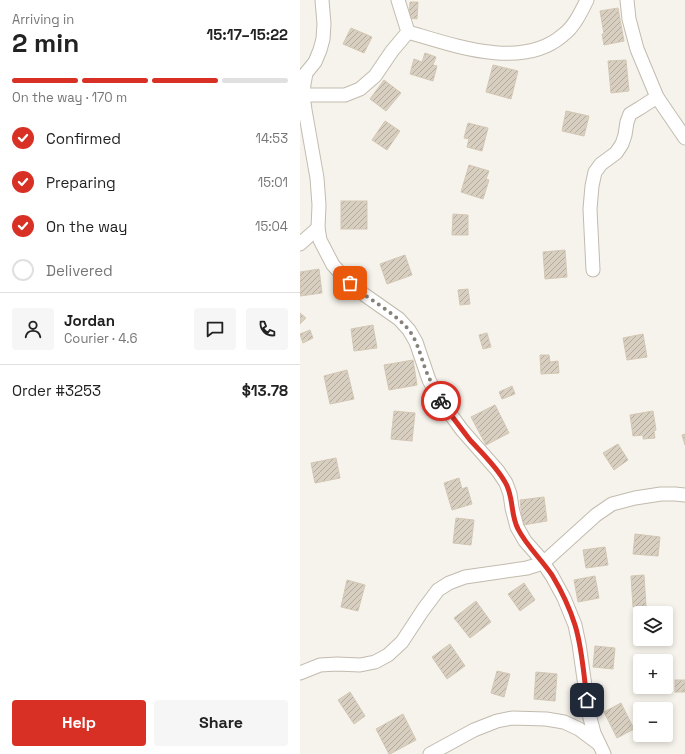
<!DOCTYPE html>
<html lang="en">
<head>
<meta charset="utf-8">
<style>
  body { margin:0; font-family:"Space Grotesk",sans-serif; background:#f6f6f6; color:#222; height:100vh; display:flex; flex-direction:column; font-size:15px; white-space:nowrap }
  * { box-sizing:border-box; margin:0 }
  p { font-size:13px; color:#767676 }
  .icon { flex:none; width:22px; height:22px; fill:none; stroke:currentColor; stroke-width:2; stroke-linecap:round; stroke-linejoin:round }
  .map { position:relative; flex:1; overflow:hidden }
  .drawer { display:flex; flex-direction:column; background:#fff; width:300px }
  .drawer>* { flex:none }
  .fabs { position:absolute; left:333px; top:606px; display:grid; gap:8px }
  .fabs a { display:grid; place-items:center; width:40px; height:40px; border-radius:4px; background:#fff; box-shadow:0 2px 6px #0003; font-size:20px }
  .pin { position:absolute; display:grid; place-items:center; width:34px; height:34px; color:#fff; margin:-17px; border-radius:8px; box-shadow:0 2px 6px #0006 }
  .courier { position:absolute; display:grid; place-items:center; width:40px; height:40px; margin:-20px; border:3px solid #d93025; border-radius:50%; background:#fff; color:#222; box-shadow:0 1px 5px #0007 }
  .head em { font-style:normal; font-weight:700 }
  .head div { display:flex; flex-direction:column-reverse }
  .head { display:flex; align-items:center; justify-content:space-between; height:68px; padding:0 12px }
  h1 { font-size:26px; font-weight:700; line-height:30px }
  .bar { display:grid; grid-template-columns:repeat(4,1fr); gap:6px 4px; align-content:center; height:48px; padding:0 12px }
  .bar i { height:5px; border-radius:3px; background:#e0e0e0 }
  .bar .active { background:#d93025 }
  .bar p { grid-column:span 4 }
  .line { display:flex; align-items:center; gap:10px; padding:0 12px; border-top:1px solid #e0e0e0 }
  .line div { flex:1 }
  .round { display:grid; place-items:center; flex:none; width:42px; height:42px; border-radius:4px; background:#f6f6f6 }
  ol { padding:0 12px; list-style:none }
  li { display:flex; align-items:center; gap:12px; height:44px }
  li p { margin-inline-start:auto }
  li .icon { padding:4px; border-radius:50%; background:#d93025; color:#fff; stroke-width:4 }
  li:last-child { color:#767676 }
  li i { width:22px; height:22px; border:2px solid #e0e0e0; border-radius:50% }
  .primary-button { display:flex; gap:8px; margin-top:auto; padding:8px 12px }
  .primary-button a { flex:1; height:46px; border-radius:4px; background:#d93025; color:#fff; font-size:16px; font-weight:700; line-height:46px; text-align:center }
  .primary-button a+a { background:#f6f6f6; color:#222 }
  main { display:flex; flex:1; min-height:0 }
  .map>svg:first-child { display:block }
  .building { fill:url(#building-hatch); stroke:#d3c7b4 }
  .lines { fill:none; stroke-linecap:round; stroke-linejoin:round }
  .minor-casing { stroke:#c2bbae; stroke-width:15 }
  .minor { stroke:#fff; stroke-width:13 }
  .done { stroke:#878178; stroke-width:4; stroke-dasharray:0 7.2 }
  .route { stroke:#d93025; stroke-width:5 }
</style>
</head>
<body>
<main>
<section class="drawer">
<div class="head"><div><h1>2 min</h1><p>Arriving in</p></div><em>15:17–15:22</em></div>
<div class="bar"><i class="active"></i><i class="active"></i><i class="active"></i><i></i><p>On the way · 170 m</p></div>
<ol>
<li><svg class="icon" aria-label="check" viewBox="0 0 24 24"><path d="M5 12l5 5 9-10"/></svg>Confirmed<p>14:53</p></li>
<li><svg class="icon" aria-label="check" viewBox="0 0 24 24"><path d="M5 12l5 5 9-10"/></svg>Preparing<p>15:01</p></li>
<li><svg class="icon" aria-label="check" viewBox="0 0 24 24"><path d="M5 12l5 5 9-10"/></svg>On the way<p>15:04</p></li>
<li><i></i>Delivered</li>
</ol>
<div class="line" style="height:72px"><a class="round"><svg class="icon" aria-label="person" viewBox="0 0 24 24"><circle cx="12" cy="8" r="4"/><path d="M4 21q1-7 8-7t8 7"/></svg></a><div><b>Jordan</b><p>Courier · 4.6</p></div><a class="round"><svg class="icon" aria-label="chat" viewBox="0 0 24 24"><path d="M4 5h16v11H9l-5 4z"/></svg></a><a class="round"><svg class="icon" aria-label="phone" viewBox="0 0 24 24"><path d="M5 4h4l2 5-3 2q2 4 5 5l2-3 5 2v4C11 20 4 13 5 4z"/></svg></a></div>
<div class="line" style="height:52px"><div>Order #3253</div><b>$13.78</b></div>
<div class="primary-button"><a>Help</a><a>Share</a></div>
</section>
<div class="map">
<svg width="385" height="754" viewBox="0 0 385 754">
  <defs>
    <pattern id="building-hatch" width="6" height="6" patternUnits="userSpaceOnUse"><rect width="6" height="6" fill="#d8cfc1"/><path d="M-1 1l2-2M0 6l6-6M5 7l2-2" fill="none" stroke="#b1aa9e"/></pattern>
  </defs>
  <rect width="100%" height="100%" fill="#f6f3ec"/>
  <g class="building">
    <polygon points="110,2 118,2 117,19 109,18"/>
    <polygon points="318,8 324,41 304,45 302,34 304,34 300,11"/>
    <polygon points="51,28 72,37 64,53 43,44"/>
    <polygon points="125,53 136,57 133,65 137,66 133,81 110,74 114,59 122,62"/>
    <polygon points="326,60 329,91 311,93 308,61"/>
    <polygon points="193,65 218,71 211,99 186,92"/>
    <polygon points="84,80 101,93 86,111 70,99"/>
    <polygon points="266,111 289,116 284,136 262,131"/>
    <polygon points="85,121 100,131 87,150 72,140"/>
    <polygon points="168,123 188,128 182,151 167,147 169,139 164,138"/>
    <polygon points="169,165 189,171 186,179 189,180 183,199 161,192"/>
    <rect x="41" y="201" width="26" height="28"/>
    <polygon points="153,214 168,215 168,235 152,235"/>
    <polygon points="265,250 267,277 245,279 243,252"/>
    <polygon points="105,255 112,275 87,284 80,264"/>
    <polygon points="19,269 22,293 0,296 0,272"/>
    <polygon points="168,289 170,304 160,305 158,290"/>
    <polygon points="0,313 6,318 0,324"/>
    <polygon points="73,325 77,348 54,351 51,329"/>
    <polygon points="10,330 13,338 3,343 0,334"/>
    <polygon points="187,333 191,347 183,349 179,335"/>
    <polygon points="343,334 347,357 327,360 323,338"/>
    <polygon points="240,355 249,355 250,362 258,361 259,373 241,374"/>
    <polygon points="113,360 117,385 89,390 84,365"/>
    <polygon points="47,370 54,399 30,404 24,376"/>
    <polygon points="212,386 215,394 202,399 199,392"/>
    <polygon points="195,405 209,433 186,445 171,417"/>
    <polygon points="94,411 115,413 112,441 91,439"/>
    <polygon points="353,411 356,430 354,431 355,438 343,439 343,435 333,436 330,415"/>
    <polygon points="385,434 385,445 382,435"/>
    <polygon points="318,444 328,460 314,470 303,453"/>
    <polygon points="36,458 40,478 15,483 11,463"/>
    <polygon points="159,478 162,489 167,487 172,504 152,510 144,483"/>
    <polygon points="244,497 247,521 223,525 220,500"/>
    <polygon points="156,518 174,520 171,545 153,543"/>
    <polygon points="335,534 360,537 358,556 333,554"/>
    <polygon points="305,547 308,565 286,568 283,550"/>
    <polygon points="344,575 346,606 333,607 331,576"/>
    <polygon points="295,576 299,598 278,602 274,580"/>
    <polygon points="47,580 65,585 58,611 41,607"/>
    <polygon points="224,583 235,600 220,611 208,594"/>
    <polygon points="176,601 191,622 170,638 154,618"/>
    <polygon points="150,644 165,666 147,679 132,657"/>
    <polygon points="295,646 315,648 313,669 293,667"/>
    <polygon points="197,671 210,674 204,697 191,693"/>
    <polygon points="236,672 257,674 255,701 234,699"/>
    <rect x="375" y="680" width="10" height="12"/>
    <polygon points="50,692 65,716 54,724 38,700"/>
    <polygon points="321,703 334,729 317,738 304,712"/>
    <polygon points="103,714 116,740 90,754 89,754 76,729"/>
  </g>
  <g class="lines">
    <defs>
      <g id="minor">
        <polyline points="22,0 24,24 23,39 20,50 15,62 6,73 4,84 3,95 5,110 17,178 19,205 18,228 20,240 33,265 42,275 59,291 99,319 109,330 116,342 129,380 140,400 162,430 198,471 206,483 210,494 212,508 217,527 225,541 240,558 252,576 264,598 275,625 279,644 289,714 294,733 304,754"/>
        <polyline points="327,0 329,19 337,49 357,97 385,138"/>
        <path d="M108 32C153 45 222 71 263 35 274 27 281 12 287 0"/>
        <polyline points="3,95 45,95 60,89 75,76 92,51 108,32 98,0"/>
        <polyline points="0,244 18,228"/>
        <polyline points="293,270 290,209 292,186 295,172 301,164 316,153 322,144 325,135 327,122 330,114 340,108 357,97"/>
        <polyline points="0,673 20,665 37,664 60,665 75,662 88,655 102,642 123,610 138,590 149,583 165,577 227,568 243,563 296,515 312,504 335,498 361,494 375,494 385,495"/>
        <polyline points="130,754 174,730 197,721 212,718 246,719 264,722 279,729 299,744"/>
      </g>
    </defs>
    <use href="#minor" class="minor-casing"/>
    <use href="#minor" class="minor"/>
  </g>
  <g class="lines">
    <path class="done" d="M50 283C68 300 92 310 108 329 117 340 120 354 125 368 129 379 135 390 141 401"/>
    <path class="route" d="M141 401C150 414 160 427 170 440 182 453 196 466 205 482 214 496 210 514 218 529 226 545 241 559 252 575 261 590 270 609 275 625 282 647 284 676 287 700"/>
  </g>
</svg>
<div class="fabs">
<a><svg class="icon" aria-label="layers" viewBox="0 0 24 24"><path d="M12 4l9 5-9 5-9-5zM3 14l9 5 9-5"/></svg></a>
<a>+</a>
<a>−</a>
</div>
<div class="pin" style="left:50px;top:283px;background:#ea580c"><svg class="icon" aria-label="bag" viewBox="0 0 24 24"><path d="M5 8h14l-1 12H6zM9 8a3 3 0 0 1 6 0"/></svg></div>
<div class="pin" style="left:287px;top:700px;background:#1f2937"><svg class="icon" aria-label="home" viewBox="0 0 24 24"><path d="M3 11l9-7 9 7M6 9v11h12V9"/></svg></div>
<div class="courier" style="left:141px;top:401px"><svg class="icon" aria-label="bike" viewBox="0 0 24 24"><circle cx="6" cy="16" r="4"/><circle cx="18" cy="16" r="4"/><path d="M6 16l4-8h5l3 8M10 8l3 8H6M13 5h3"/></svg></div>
</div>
</main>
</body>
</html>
